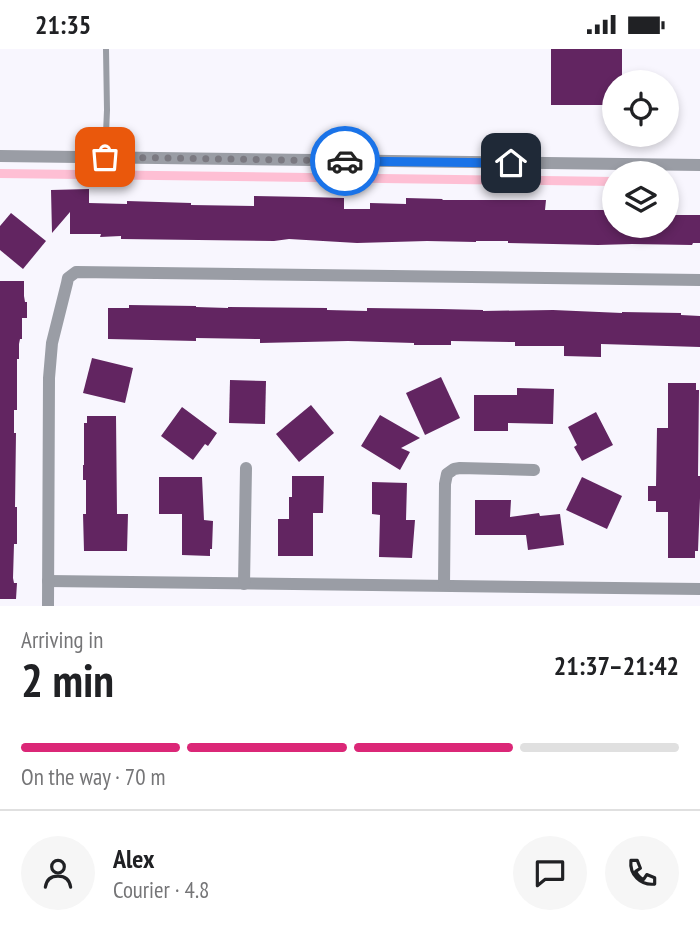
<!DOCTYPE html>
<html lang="en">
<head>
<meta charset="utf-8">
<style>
  body { margin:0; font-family:"PT Sans Narrow",sans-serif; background:#f6f6f6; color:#202124; height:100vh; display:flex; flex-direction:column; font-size:26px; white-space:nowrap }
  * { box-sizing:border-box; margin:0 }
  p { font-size:23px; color:#757577 }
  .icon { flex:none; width:38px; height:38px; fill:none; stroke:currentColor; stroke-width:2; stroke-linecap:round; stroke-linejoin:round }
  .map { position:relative; height:557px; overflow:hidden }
  .panel { display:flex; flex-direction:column; background:#fff; flex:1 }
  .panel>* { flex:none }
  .buttons { position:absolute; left:602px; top:21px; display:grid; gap:14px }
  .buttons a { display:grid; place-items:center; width:77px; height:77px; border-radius:50%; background:#fff; box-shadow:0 4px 10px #0003; font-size:35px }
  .pin { position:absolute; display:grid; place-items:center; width:60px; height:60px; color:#fff; margin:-30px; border-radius:14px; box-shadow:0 4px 10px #0006 }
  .courier { position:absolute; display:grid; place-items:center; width:70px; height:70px; margin:-35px; border:5px solid #1a73e8; border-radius:50%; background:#fff; color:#222; box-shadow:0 2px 9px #0007 }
  .head em { font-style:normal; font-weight:700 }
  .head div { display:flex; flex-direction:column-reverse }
  .head { display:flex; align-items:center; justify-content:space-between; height:119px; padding:0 21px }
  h1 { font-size:46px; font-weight:700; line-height:52px }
  .bar { display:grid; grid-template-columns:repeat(4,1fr); gap:10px 7px; align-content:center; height:84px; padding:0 21px }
  .bar i { height:9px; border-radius:5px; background:#e0e0e0 }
  .bar .active { background:#db2777 }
  .bar p { grid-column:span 4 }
  .line { display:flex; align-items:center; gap:18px; padding:0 21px; border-top:2px solid #e0e0e0 }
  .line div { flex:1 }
  .round { display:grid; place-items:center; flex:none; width:74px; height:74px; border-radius:37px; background:#f6f6f6 }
  .status { display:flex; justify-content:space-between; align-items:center; height:49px; padding:0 35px; background:#fff; direction:ltr }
  .status svg { height:19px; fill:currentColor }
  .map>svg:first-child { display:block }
  .green { fill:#febfd4 }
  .building { fill:#622561 }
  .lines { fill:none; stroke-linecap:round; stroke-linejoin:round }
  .service { stroke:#9a9da5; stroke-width:6 }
  .minor { stroke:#9a9da5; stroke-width:12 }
  .done { stroke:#7b7981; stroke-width:7; stroke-dasharray:0 12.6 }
  .route { stroke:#1a73e8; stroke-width:9 }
</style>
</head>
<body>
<div class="status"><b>21:35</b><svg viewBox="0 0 49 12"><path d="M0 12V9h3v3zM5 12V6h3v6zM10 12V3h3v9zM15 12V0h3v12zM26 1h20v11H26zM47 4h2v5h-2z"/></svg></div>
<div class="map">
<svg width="700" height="557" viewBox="0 0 700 557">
  <rect width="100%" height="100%" fill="#f8f6fe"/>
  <polygon class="green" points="0,120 614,128 614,137 0,129"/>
  <g class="building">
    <polygon points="551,0 622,0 622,33 614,33 614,56 551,56"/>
    <polygon points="89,140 89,154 127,155 127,152 191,154 191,156 254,157 254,147 308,148 344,149 344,160 370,160 370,154 406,155 406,149 443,150 442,151 546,151 545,161 614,161 614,177 667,177 667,166 700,166 700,194 693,194 692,196 632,195 598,196 508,194 508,192 476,192 476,193 427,192 357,194 289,190 274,192 121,190 121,187 100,188 101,185 70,185 70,163 52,184 51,141"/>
    <polygon points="11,164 46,192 23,220 0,201 0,177"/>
    <polygon points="0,232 24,232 24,247 25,253 27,253 27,269 22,269 22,290 20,290 19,295 19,310 17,310 17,361 14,361 14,384 16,384 15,458 17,458 17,495 14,495 13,529 14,534 17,534 16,550 0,550"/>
    <polygon points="129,256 196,257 196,258 228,259 228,258 327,259 327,261 367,262 367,259 441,260 483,261 483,262 553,261 622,264 622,263 681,264 681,266 700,267 700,298 601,295 601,308 564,307 564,297 515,297 515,293 451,292 451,296 414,296 414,294 348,292 260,294 260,290 196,289 196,292 108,290 108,259 129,259"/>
    <polygon points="92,309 133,319 125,354 83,344"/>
    <polygon points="441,328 460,369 425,386 406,344"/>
    <polygon points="230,331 266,332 265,375 229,374"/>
    <polygon points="668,334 696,334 696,341 699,341 698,427 700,427 700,449 698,502 695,502 695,509 668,509 668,463 656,463 656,452 648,452 648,437 656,437 657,379 668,379"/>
    <polygon points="517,339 554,340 553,375 508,374 508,382 474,382 474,346 517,346"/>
    <polygon points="311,356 334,384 299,413 276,385"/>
    <polygon points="182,358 217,384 208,397 205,395 193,411 161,387"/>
    <polygon points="596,363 613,396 582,412 574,398 577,396 568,378"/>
    <polygon points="380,366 420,389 401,399 410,403 400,421 361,397"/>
    <polygon points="87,367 116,367 117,465 128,465 127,502 84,502 83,465 86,465 86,431 83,431 83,416 84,416 84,374 87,374"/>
    <polygon points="292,427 324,427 323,464 313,464 313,507 278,507 278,470 289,470 289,448 292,448"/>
    <polygon points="159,428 202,428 204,471 213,472 212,500 210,500 210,507 182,506 182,465 159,465"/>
    <polygon points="582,428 622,447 607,480 566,461"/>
    <polygon points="372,433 407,434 406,471 415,471 412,509 379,508 380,466 372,465"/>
    <polygon points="475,451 511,451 510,468 539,464 540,467 560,465 564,496 528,501 526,486 475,486"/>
  </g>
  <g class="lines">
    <polyline class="service" points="105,108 107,61 106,0"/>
    <g class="minor">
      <polyline points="0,107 700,116"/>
      <polyline points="48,532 700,540"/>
      <polyline points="244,535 246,419"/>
      <polyline points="444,536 445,435 447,425 454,420 460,419 534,421"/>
      <polyline points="48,557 49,329 52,294 67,234 68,229 76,223 700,231"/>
    </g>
  </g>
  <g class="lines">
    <polyline class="done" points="105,108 345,112"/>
    <polyline class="route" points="345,112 511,114"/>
  </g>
</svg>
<div class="buttons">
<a><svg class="icon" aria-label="locate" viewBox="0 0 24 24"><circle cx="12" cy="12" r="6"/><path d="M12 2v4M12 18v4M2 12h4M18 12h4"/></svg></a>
<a><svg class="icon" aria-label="layers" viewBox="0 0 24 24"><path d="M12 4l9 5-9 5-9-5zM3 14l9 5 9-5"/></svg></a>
</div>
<div class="pin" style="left:105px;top:108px;background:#ea580c"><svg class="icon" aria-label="bag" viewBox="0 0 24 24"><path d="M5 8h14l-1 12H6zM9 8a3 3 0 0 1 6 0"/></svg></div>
<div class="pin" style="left:511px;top:114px;background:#1f2937"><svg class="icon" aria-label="home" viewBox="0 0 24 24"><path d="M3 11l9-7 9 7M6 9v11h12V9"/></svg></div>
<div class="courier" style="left:345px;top:112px"><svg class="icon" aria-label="car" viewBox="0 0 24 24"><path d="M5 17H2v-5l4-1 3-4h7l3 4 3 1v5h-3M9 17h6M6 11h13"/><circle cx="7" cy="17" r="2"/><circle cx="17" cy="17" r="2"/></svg></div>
</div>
<section class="panel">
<div class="head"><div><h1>2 min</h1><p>Arriving in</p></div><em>21:37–21:42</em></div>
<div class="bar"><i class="active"></i><i class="active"></i><i class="active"></i><i></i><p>On the way · 70 m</p></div>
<div class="line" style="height:126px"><a class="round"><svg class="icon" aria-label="person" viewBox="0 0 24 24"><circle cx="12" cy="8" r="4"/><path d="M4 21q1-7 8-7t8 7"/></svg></a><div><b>Alex</b><p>Courier · 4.8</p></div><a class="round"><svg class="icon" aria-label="chat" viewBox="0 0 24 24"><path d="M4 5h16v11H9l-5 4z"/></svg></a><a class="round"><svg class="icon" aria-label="phone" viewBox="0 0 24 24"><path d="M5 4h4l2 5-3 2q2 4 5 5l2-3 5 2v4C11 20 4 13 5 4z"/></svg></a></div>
</section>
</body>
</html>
